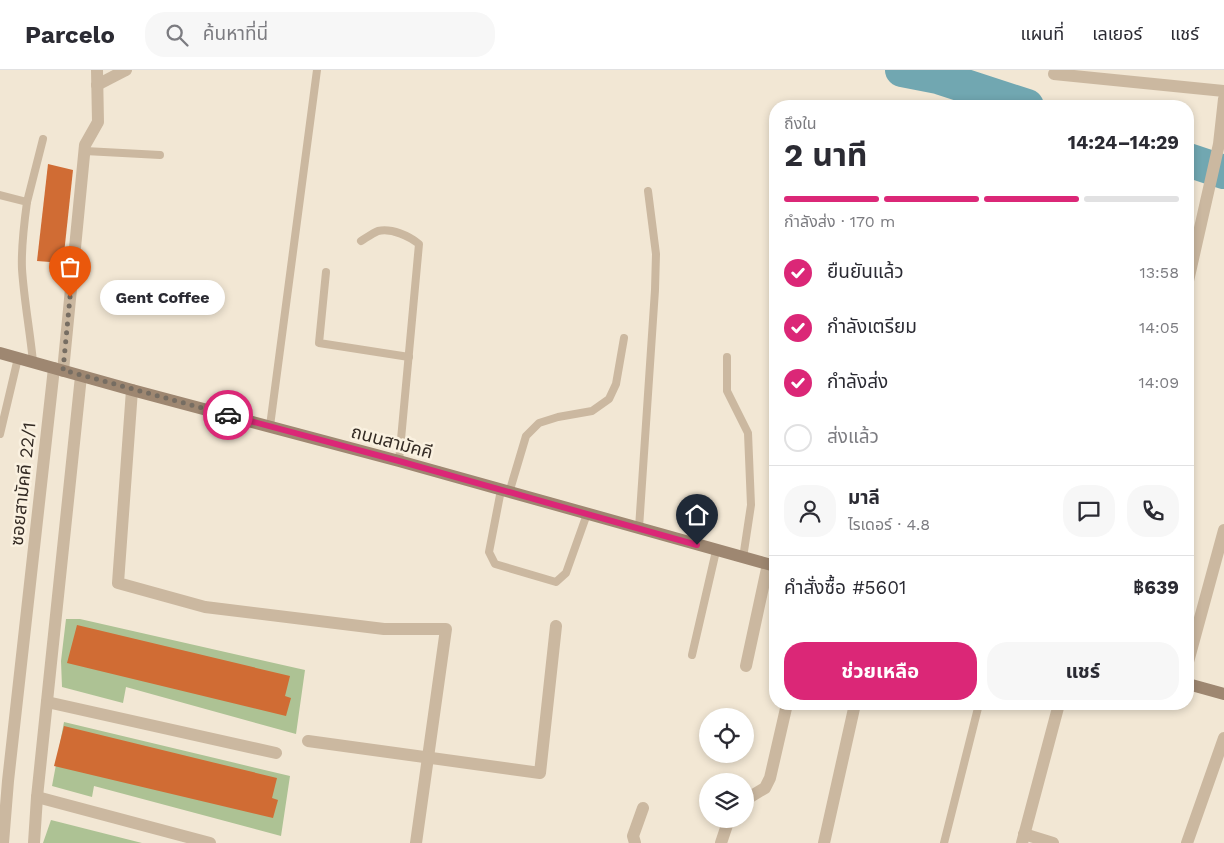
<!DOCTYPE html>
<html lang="th">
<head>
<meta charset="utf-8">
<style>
  body { margin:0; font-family:"Work Sans","Noto Sans Thai",sans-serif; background:#f7f7f7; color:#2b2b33; height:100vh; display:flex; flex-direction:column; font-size:19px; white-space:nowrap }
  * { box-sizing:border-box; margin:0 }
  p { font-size:16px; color:#7c7c81 }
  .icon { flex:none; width:28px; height:28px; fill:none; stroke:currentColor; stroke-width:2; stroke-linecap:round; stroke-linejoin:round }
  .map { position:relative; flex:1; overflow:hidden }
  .side { position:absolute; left:769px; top:30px; width:425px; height:610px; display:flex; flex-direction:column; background:#fff; border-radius:20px; box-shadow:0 2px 8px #0003 }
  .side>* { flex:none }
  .buttons { position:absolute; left:699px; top:638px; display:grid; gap:10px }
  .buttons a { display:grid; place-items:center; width:55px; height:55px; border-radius:50%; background:#fff; box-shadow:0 2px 8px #0003; font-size:25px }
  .pin { position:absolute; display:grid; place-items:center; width:42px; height:42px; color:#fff; margin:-51px -21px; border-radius:50% 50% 50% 0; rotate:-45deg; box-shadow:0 0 5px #0007 }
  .pin .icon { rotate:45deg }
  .courier { position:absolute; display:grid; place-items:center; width:50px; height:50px; margin:-25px; border:4px solid #db2777; border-radius:50%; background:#fff; color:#222; box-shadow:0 1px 6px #0007 }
  .bubble { position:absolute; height:35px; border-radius:18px; background:#fff; box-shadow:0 2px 8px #0003; font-size:16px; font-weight:700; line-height:35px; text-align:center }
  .headline em { font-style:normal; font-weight:700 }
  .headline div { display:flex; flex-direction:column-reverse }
  .headline { display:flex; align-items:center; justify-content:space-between; height:85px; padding:0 15px }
  h1 { font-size:32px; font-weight:700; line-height:38px }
  .bar { display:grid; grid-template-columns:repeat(4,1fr); gap:8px 5px; align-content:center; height:60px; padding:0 15px }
  .bar i { height:6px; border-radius:4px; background:#e1e1e2 }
  .bar .active { background:#db2777 }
  .bar p { grid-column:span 4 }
  .line { display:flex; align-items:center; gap:12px; padding:0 15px; border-top:1px solid #e1e1e2 }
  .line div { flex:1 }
  .round { display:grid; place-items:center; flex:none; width:52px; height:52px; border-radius:20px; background:#f7f7f7 }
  ol { padding:0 15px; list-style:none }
  li { display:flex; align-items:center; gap:15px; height:55px }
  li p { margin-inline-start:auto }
  li .icon { padding:5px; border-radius:50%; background:#db2777; color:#fff; stroke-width:4 }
  li:last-child { color:#7c7c81 }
  li i { width:28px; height:28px; border:2px solid #e1e1e2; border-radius:50% }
  .cta { display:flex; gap:10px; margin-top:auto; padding:10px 15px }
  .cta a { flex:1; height:58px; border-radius:20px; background:#db2777; color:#fff; font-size:20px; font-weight:700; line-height:58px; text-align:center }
  .cta a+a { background:#f7f7f7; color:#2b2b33 }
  header { display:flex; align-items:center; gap:30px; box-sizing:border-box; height:70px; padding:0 25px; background:#fff; border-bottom:1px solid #e1e1e2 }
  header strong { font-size:24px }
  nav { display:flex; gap:28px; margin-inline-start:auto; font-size:18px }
  .search { width:350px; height:45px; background:#f7f7f7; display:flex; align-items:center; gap:12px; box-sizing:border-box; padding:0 18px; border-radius:20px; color:#7c7c81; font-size:19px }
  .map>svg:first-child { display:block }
  .green { fill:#adc294 }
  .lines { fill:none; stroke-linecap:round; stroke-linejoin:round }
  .river { stroke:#71a7b1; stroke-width:34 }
  .building { fill:#d06c34 }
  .service { stroke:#cbb8a0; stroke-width:8 }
  .minor { stroke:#cbb8a0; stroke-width:12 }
  .secondary { stroke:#9e8771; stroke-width:12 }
  .done { stroke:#766d62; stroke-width:5; stroke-dasharray:0 9 }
  .route { stroke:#db2777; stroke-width:6 }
  .labels { text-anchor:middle; stroke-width:5; stroke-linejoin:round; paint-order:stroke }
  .street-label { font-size:18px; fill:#342b24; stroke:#faf1e0 }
</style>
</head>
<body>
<header>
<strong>Parcelo</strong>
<div class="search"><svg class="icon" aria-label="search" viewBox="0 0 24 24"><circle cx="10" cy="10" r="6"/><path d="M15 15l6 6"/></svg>ค้นหาที่นี่</div>
<nav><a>แผนที่</a><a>เลเยอร์</a><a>แชร์</a></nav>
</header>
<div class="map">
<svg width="1224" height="773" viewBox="0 0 1224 773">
  <rect width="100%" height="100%" fill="#f2e7d4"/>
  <g class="green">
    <polygon points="66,549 80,549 305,600 296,664 126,617 123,633 62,617 61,591"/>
    <polygon points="64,652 290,706 281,766 94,716 92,727 52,716"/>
    <polygon points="51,750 142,773 43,773"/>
  </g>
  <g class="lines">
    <g class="river">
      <polyline points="902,0 938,7 1027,36"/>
      <polyline points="1188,90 1224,102"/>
    </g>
  </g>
  <g class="building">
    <polygon points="48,94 73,100 63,193 37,191"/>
    <polygon points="77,555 290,606 285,626 291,628 286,646 67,593"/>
    <polygon points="64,656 277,708 272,728 278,730 273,748 54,696"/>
  </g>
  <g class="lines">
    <g class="service">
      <polyline points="85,81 160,85"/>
      <path d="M0 125 27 132C24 154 21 177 22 199 24 230 30 261 33 292"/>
      <polyline points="27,132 43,69"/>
      <path d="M361 171C366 168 373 163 378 161 392 158 409 166 419 174L399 391"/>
      <polyline points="326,202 319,273 409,287"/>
      <polyline points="727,287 727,321 748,363 751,435 743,488"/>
      <polyline points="270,356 317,0"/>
      <polyline points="0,364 18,288"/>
      <polyline points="501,420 489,482 495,494 556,512 566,503 587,444"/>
      <polyline points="509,423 526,366 539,353 558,347 592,341 609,329 616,314 624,268"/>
      <polyline points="639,458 655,220 656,184 648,121"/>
      <polyline points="692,585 716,481"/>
      <polyline points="944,773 979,634"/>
    </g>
    <g class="minor">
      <polyline points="1054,4 1224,21"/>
      <polyline points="97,15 126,0"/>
      <polyline points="1188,211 1219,74 1224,29"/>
      <polyline points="63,301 85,75 98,52 97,0"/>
      <polyline points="132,320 118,513 205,537 384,559 446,559 416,773"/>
      <polyline points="1188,592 1224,460"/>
      <polyline points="746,596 768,494"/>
      <polyline points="47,632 276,683"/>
      <polyline points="308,671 540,703 556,556"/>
      <polyline points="37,727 210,773"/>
      <polyline points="745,730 765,718 770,708 787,634"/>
      <polyline points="1024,764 1053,773"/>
      <polyline points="3,773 8,711 54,298"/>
      <polyline points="34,773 37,727 81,306"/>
      <polyline points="635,773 633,766 643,738"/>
      <polyline points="721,773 729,749"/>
      <polyline points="824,773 855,634"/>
      <polyline points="1022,773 1059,634"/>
      <polyline points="1187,773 1224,668"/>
    </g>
    <g class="secondary">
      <polyline points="0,283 132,320 399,391 775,496"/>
      <polyline points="1188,614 1224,624"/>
    </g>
  </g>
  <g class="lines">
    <polyline class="done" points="70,227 63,300 228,345"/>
    <polyline class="route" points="228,345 399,391 697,475"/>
  </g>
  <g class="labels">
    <g class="street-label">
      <text transform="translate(392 372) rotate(15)" y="6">ถนนสามัคคี</text>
      <text transform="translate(23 414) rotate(-84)" y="6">ซอยสามัคคี 22/1</text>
    </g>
  </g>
</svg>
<div class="buttons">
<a><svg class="icon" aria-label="locate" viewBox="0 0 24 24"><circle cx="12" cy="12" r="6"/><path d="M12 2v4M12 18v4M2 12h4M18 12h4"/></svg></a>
<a><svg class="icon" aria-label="layers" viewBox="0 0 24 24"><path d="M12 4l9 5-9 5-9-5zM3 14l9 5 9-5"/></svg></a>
</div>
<div class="pin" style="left:70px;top:227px;background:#ea580c"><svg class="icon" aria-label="bag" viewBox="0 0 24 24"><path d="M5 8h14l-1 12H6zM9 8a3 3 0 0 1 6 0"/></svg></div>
<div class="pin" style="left:697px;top:475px;background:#1f2937"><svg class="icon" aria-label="home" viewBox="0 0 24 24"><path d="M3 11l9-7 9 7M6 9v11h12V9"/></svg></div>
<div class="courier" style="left:228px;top:345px"><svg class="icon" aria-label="car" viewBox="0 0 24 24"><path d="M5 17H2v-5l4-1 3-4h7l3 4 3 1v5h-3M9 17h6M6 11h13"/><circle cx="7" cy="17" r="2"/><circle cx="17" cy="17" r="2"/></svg></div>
<div class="bubble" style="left:100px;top:210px;width:125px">Gent Coffee</div>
<section class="side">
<div class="headline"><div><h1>2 นาที</h1><p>ถึงใน</p></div><em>14:24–14:29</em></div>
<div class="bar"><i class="active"></i><i class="active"></i><i class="active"></i><i></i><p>กำลังส่ง · 170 m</p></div>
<ol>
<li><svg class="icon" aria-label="check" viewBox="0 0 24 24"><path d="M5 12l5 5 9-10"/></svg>ยืนยันแล้ว<p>13:58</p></li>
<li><svg class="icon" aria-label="check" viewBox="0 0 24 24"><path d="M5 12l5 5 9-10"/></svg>กำลังเตรียม<p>14:05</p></li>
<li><svg class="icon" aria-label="check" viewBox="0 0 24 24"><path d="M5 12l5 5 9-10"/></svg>กำลังส่ง<p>14:09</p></li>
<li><i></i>ส่งแล้ว</li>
</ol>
<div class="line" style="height:90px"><a class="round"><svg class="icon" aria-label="person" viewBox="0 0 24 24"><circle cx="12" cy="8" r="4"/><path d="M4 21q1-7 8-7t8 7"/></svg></a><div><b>มาลี</b><p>ไรเดอร์ · 4.8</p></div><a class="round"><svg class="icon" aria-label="chat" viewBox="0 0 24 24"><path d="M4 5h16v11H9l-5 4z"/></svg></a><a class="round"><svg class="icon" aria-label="phone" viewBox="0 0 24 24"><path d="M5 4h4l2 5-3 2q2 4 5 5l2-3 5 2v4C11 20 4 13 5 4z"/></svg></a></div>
<div class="line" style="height:65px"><div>คำสั่งซื้อ #5601</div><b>฿639</b></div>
<div class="cta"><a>ช่วยเหลือ</a><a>แชร์</a></div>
</section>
</div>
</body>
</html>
